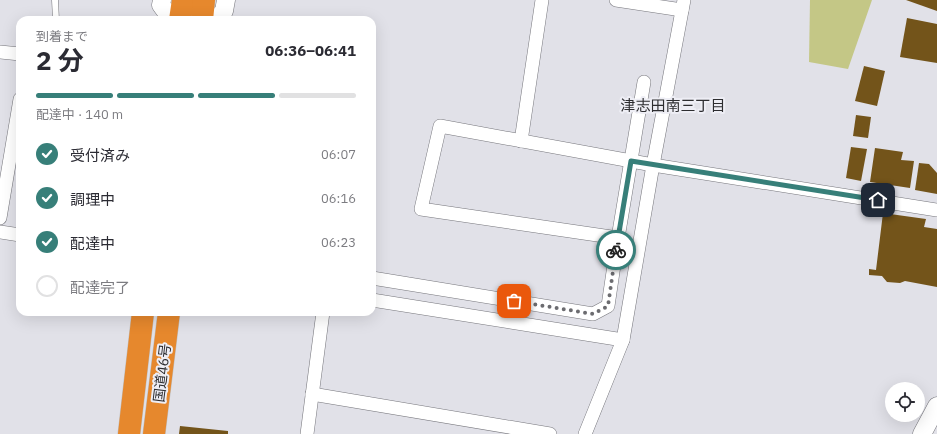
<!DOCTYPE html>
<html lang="ja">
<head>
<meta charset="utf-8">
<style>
  body { margin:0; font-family:"IBM Plex Sans","Noto Sans JP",sans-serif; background:#f2f2f3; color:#2b2b33; height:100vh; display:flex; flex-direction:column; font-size:15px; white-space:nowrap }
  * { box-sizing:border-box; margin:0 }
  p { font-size:13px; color:#7c7c81 }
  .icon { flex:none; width:22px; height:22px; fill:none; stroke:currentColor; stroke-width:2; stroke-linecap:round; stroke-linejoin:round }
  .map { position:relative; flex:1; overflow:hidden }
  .details { position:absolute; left:16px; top:16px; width:360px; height:300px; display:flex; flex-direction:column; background:#fff; border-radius:12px; box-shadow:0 4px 16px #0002 }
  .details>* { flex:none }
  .controls { position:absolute; left:885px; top:382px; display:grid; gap:8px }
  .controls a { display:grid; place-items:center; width:40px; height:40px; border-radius:50%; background:#fff; box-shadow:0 4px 16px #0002; font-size:20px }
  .pin { position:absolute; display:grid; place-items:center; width:34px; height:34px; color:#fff; margin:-17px; border-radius:8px; box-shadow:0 2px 6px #0006 }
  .courier { position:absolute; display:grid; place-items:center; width:40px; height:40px; margin:-20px; border:3px solid #377f79; border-radius:50%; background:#fff; color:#222; box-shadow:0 1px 5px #0007 }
  .headline em { font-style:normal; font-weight:700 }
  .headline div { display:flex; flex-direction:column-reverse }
  .headline { display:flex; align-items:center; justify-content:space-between; height:68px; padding:0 20px }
  h1 { font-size:26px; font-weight:700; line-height:30px }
  .bar { display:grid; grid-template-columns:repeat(4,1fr); gap:6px 4px; align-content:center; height:48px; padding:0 20px }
  .bar i { height:5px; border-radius:3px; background:#e1e1e2 }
  .bar .on { background:#377f79 }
  .bar p { grid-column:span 4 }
  ol { padding:0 20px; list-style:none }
  li { display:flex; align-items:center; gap:12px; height:44px }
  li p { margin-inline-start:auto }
  li .icon { padding:4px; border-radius:50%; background:#377f79; color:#fff; stroke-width:4 }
  li:last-child { color:#7c7c81 }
  li i { width:22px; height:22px; border:2px solid #e1e1e2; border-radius:50% }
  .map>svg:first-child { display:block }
  .green { fill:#c4c786 }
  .building { fill:#73541a }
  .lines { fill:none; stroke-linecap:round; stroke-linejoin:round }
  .lane-casing { stroke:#76767c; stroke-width:7 }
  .street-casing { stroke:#76767c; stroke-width:14 }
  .secondary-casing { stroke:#76767c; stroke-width:19 }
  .highway-casing { stroke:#c0c0c1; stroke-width:23 }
  .lane { stroke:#fff; stroke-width:6 }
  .street { stroke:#fff; stroke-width:13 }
  .secondary { stroke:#fff; stroke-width:18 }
  .highway { stroke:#e6882d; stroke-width:22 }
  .done { stroke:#6c6c70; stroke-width:4; stroke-dasharray:0 7.2 }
  .route { stroke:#377f79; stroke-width:5 }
  .labels { text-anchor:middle; stroke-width:4; stroke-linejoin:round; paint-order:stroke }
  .street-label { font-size:14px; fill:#2d2d30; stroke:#eeeef5 }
  .neighbourhood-label { font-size:15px; fill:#2d2d30; stroke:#eeeef5 }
</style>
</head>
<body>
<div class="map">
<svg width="937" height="434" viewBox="0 0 937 434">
  <rect width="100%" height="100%" fill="#e1e1e8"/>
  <polygon class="green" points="810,0 872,0 848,69 809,62"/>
  <g class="building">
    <polygon points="906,0 937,0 937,11"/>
    <polygon points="907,18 937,24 937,63 900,57"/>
    <polygon points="864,66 885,71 877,106 855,101"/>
    <polygon points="856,115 871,117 868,138 853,136"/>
    <polygon points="851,147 867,149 861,181 846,178"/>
    <polygon points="875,148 903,152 901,160 914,161 910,188 870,182"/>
    <polygon points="919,163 929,164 937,173 937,194 915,190"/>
    <polygon points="883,213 926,219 924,227 937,229 937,287 905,281 900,283 887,282 882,276 869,275 869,269 876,270"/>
    <polygon points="180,426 228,431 228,434 179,434"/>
  </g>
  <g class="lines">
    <defs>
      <polyline id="lane" points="55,0 56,20"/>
      <g id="street">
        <polyline points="616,0 682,10"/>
        <polyline points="0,52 20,54"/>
        <polyline points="521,141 542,0"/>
        <polyline points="0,218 20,99"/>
        <polyline points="0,232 20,235"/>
        <polyline points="618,238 421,209 440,126 653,165 937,210"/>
        <polyline points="372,278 593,314 608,306 618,238 644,82"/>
        <polyline points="372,300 623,340"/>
        <polyline points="312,394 550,434"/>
        <polyline points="307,434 323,312"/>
        <polyline points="585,434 623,340 653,165 684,0"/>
      </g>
      <g id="secondary">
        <polyline points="162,0 161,5 172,20"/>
        <polyline points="216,20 224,11 226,0"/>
        <polyline points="922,434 937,406"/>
      </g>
      <g id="highway">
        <polyline points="180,20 183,0"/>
        <polyline points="202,20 204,0"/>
        <polyline points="129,434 143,312"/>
        <polyline points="154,434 169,312"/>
      </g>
    </defs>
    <use href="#lane" class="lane-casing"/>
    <use href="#street" class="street-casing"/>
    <use href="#secondary" class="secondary-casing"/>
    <use href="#highway" class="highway-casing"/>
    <use href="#lane" class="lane"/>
    <use href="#street" class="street"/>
    <use href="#secondary" class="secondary"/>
    <use href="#highway" class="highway"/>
  </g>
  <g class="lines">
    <polyline class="done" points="514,301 593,314 608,306 616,250"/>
    <polyline class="route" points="616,250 631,161 878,200"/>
  </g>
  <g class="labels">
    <g class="street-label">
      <text transform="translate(162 373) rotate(-83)" y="5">国道46号</text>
    </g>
    <g class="neighbourhood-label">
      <text x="673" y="111">津志田南三丁目</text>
    </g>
  </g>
</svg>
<div class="controls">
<a><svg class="icon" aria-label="locate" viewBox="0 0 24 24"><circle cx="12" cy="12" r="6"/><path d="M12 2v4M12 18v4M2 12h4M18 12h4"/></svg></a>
</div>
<div class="pin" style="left:514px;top:301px;background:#ea580c"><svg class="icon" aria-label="bag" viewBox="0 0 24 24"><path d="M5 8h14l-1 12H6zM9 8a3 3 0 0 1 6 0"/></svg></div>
<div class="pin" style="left:878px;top:200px;background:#1f2937"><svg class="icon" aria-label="home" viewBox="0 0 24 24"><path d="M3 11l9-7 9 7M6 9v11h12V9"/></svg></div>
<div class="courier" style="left:616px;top:250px"><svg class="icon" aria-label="bike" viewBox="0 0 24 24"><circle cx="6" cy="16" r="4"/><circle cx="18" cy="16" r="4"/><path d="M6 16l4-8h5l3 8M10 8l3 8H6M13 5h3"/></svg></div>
<section class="details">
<div class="headline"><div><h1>2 分</h1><p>到着まで</p></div><em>06:36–06:41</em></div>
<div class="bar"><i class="on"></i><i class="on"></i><i class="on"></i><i></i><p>配達中 · 140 m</p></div>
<ol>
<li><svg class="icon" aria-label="check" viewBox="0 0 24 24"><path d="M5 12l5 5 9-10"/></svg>受付済み<p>06:07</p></li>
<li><svg class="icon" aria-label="check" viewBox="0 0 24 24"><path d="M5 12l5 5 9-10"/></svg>調理中<p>06:16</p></li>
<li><svg class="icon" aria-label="check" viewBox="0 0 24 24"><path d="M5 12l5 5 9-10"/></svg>配達中<p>06:23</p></li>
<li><i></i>配達完了</li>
</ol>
</section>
</div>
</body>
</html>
